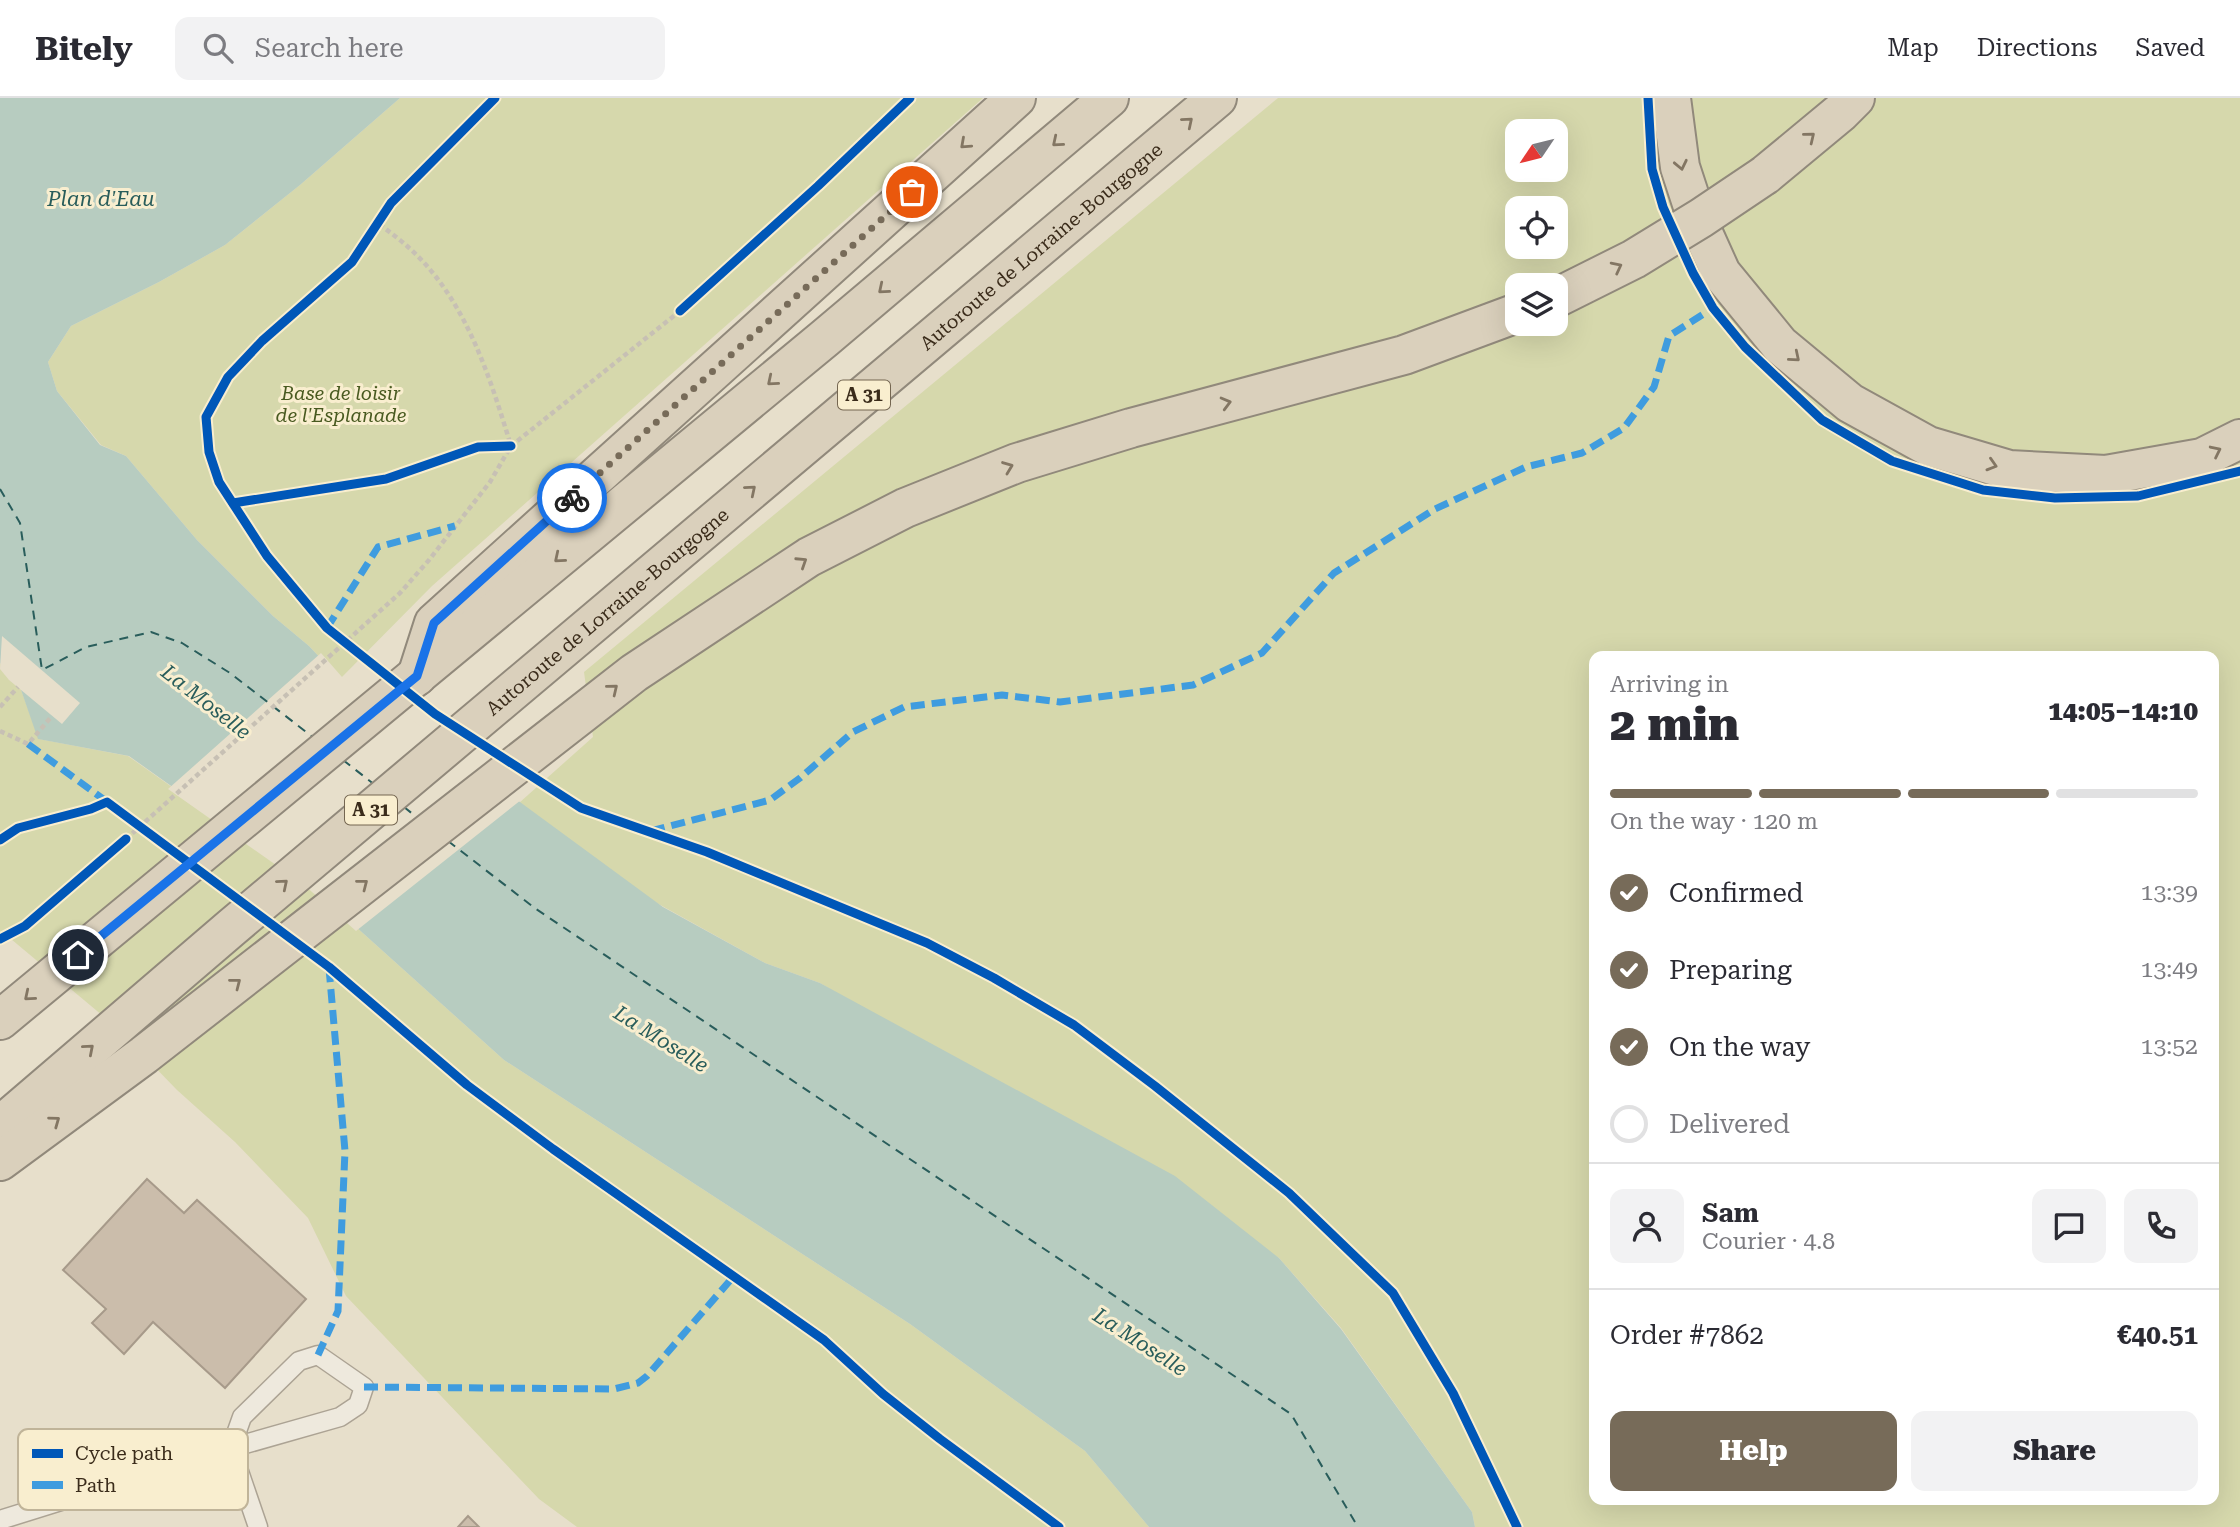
<!DOCTYPE html>
<html lang="en">
<head>
<meta charset="utf-8">
<style>
  body { margin:0; font-family:"Roboto Serif",serif; background:#f2f2f3; color:#2b2b33; height:100vh; display:flex; flex-direction:column; font-size:26px; white-space:nowrap }
  * { box-sizing:border-box; margin:0 }
  p { font-size:23px; color:#7c7c81 }
  .icon { flex:none; width:38px; height:38px; fill:none; stroke:currentColor; stroke-width:2; stroke-linecap:round; stroke-linejoin:round }
  .map { position:relative; flex:1; overflow:hidden }
  .details { position:absolute; left:1589px; top:553px; width:630px; height:854px; display:flex; flex-direction:column; background:#fff; border-radius:14px; box-shadow:0 7px 28px #0002 }
  .details>* { flex:none }
  .needle { width:46px; rotate:235deg }
  .buttons { position:absolute; left:1505px; top:21px; display:grid; gap:14px }
  .buttons a { display:grid; place-items:center; width:63px; height:63px; border-radius:14px; background:#fff; box-shadow:0 7px 28px #0002; font-size:35px }
  .pin { position:absolute; display:grid; place-items:center; width:60px; height:60px; color:#fff; margin:-30px; border:4px solid #fff; border-radius:50%; box-shadow:0 2px 7px #0007 }
  .courier { position:absolute; display:grid; place-items:center; width:70px; height:70px; margin:-35px; border:5px solid #1a73e8; border-radius:50%; background:#fff; color:#222; box-shadow:0 2px 9px #0007 }
  .summary em { font-style:normal; font-weight:800 }
  .summary div { display:flex; flex-direction:column-reverse }
  .summary { display:flex; align-items:center; justify-content:space-between; height:119px; padding:0 21px }
  h1 { font-size:46px; font-weight:800; line-height:52px }
  .bar { display:grid; grid-template-columns:repeat(4,1fr); gap:10px 7px; align-content:center; height:84px; padding:0 21px }
  .bar i { height:9px; border-radius:5px; background:#e1e1e2 }
  .bar .current { background:#776b59 }
  .bar p { grid-column:span 4 }
  .line { display:flex; align-items:center; gap:18px; padding:0 21px; border-top:2px solid #e1e1e2 }
  .line div { flex:1 }
  .round { display:grid; place-items:center; flex:none; width:74px; height:74px; border-radius:14px; background:#f2f2f3 }
  ol { padding:0 21px; list-style:none }
  li { display:flex; align-items:center; gap:21px; height:77px }
  li p { margin-inline-start:auto }
  li .icon { padding:7px; border-radius:50%; background:#776b59; color:#fff; stroke-width:4 }
  li:last-child { color:#7c7c81 }
  li i { width:38px; height:38px; border:4px solid #e1e1e2; border-radius:50% }
  .cta { display:flex; gap:14px; margin-top:auto; padding:14px 21px }
  .cta a { flex:1; height:80px; border-radius:14px; background:#776b59; color:#fff; font-size:28px; font-weight:800; line-height:80px; text-align:center }
  .cta a+a { background:#f2f2f3; color:#2b2b33 }
  header { display:flex; align-items:center; gap:42px; box-sizing:border-box; height:98px; padding:0 35px; background:#fff; border-bottom:2px solid #e1e1e2 }
  header strong { font-size:33px }
  nav { display:flex; gap:38px; margin-inline-start:auto; font-size:24px }
  .search { width:490px; height:63px; background:#f2f2f3; display:flex; align-items:center; gap:18px; box-sizing:border-box; padding:0 24px; border-radius:14px; color:#7c7c81; font-size:26px }
  .map>svg:first-child { display:block }
  .green { fill:#d6d8ac; fill-rule:evenodd }
  .water { fill:#b7ccc0 }
  .pier { fill:#e7dfcb }
  .lines { fill:none; stroke-linecap:round; stroke-linejoin:round }
  .ferry { stroke:#295d5b; stroke-width:2; stroke-dasharray:9 7; stroke-linecap:butt }
  .building { fill:#cbbdab; stroke:#a79a8a; stroke-width:2 }
  .service-casing { stroke:#aca394; stroke-width:21 }
  .motorway-casing { stroke:#91897b; stroke-width:42 }
  .path { stroke:#c7c0b4; stroke-width:4.5; stroke-dasharray:5 3.5; stroke-linecap:butt }
  .service { stroke:#eee9dd; stroke-width:18 }
  .motorway { stroke:#dad0bc; stroke-width:38 }
  .motorway-bridge-casing { stroke:#91897b; stroke-width:42; stroke-linecap:butt }
  .motorway-bridge { stroke:#dad0bc; stroke-width:38 }
  .quiet { stroke:#3f9cdf; stroke-width:7; stroke-dasharray:14 7; stroke-linecap:butt }
  .cycleway-casing { stroke:#f9eecf; stroke-width:13 }
  .cycleway { stroke:#0057b8; stroke-width:9 }
  .oneway { stroke:#837663 }
  .done { stroke:#776b59; stroke-width:7; stroke-dasharray:0 12.6 }
  .route { stroke:#1a73e8; stroke-width:9 }
  .labels { text-anchor:middle; stroke-width:6; stroke-linejoin:round; paint-order:stroke }
  .shield { fill:#f9eecf; stroke:#746651; stroke-width:2 }
  .shield-label { font-size:18px; font-weight:bold; fill:#3b2c1b }
  .street-label { font-size:19px; fill:#3b2c1b; stroke:#f9eecf }
  .park-label { font-size:19px; font-style:italic; fill:#495a20; stroke:#f9eecf }
  .water-label { font-size:21px; font-style:italic; fill:#295d5b; stroke:#f9eecf }
  .key { fill:#f9eecf; stroke:#c0b499; stroke-width:2 }
  .key-label { font-size:19px; fill:#3b2c1b }
</style>
</head>
<body>
<header>
<strong>Bitely</strong>
<div class="search"><svg class="icon" aria-label="search" viewBox="0 0 24 24"><circle cx="10" cy="10" r="6"/><path d="M15 15l6 6"/></svg>Search here</div>
<nav><a>Map</a><a>Directions</a><a>Saved</a></nav>
</header>
<div class="map">
<svg width="2240" height="1429" viewBox="0 0 2240 1429">
  <rect width="100%" height="100%" fill="#e7dfcb"/>
  <g class="green">
    <polygon points="400,0 983,0 432,488 340,581 309,548 273,518 197,442 126,358 101,347 57,293 48,264 71,228 159,184 225,147 300,87"/>
    <path d="M1278 0H2240V1429H1475L1472 1414 1341 1230 1279 1160 820 885 765 865 655 804 519 705 593 639 584 574ZM1517 33H1556V72H1517ZM1517 110H1556V149H1517ZM1517 187H1556V226H1517ZM1594 558H2214V1402H1594Z"/>
    <polygon points="0,565 20,589 39,641 128,658 305,783 504,962 910,1226 1085,1353 1149,1429 577,1429 539,1401 346,1198 308,1120 235,1044 177,992 115,928 5,836 0,838"/>
  </g>
  <polygon class="water" points="0,0 400,0 300,87 225,147 159,184 71,228 48,264 57,293 100,347 126,358 197,442 273,518 309,548 340,581 430,638 663,809 765,865 820,885 1175,1078 1279,1160 1341,1231 1472,1414 1475,1429 1149,1429 1085,1353 910,1226 504,962 305,783 129,658 38,641 20,589 0,565"/>
  <g class="pier">
    <polygon points="2,538 80,605 62,626 9,582 0,571"/>
    <polygon points="321,555 342,579 432,635 521,702 356,833 303,786 168,691"/>
  </g>
  <g class="lines">
    <g class="ferry">
      <polyline points="0,391 20,425 42,572 86,549 151,534 182,545 230,575 314,640"/>
      <polyline points="343,662 375,687"/>
      <polyline points="404,709 419,721"/>
      <polyline points="448,743 536,811 1291,1316 1358,1429"/>
    </g>
  </g>
  <g class="building">
    <polygon points="147,1081 184,1115 197,1102 306,1201 225,1290 153,1224 124,1256 92,1225 106,1211 63,1172"/>
    <polygon points="468,1418 479,1429 458,1429"/>
  </g>
  <g class="lines">
    <defs>
      <polyline id="service" points="0,1422 231,1350 340,1319 358,1307 364,1289 318,1257 299,1263 242,1319 231,1350 258,1429"/>
      <g id="motorway">
        <polyline points="1671,0 1680,69 1698,124 1721,175 1780,247 1850,305 1928,348 2009,372 2106,377 2202,360 2240,341"/>
        <polyline points="1765,77 1841,14 1855,0"/>
        <polyline points="417,578 434,525 1016,0"/>
        <polyline points="0,922 825,240 1109,0"/>
        <path id="s1" d="M0 1028 231 830 1217 0"/>
        <polyline points="0,1063 144,957 634,575 809,459 905,410 1017,365 1131,330 1404,257 1517,215"/>
      </g>
    </defs>
    <use href="#service" class="service-casing"/>
    <use href="#motorway" class="motorway-casing"/>
    <g class="path">
      <path d="M233 405 386 381 478 349 511 348C489 276 465 199 407 148 398 140 388 133 378 125"/>
      <polyline points="0,609 18,589"/>
      <polyline points="0,633 28,646 52,618"/>
      <polyline points="0,841 25,828 126,741 400,495 429,462 490,384 511,348 680,213 818,88 910,0"/>
    </g>
    <use href="#service" class="service"/>
    <use href="#motorway" class="motorway"/>
    <defs>
      <polyline id="motorway-bridge" points="1556,200 1634,161 1701,120 1765,77"/>
    </defs>
    <use href="#motorway-bridge" class="motorway-bridge-casing"/>
    <use href="#motorway-bridge" class="motorway-bridge"/>
    <g class="quiet">
      <polyline points="327,530 378,449 455,428"/>
      <polyline points="28,646 110,706"/>
      <polyline points="651,733 770,702 800,680 853,634 904,609 1002,597 1060,604 1193,587 1262,555 1334,475 1435,411 1526,369 1582,355 1624,330 1654,289 1669,238 1713,210"/>
      <polyline points="318,1257 338,1213 345,1053 329,870"/>
      <polyline points="364,1289 614,1291 638,1285 647,1278 734,1178"/>
    </g>
    <defs>
      <g id="cycleway">
        <polyline points="495,0 391,105 352,164 262,243 228,279 206,319 209,354 219,384 267,458 327,530 435,616 581,710 707,754 927,845 994,880 1074,927 1155,988 1289,1095 1393,1195 1453,1295 1517,1429"/>
        <polyline points="1648,0 1652,71 1663,109 1693,175 1713,210 1745,249 1822,322 1892,363 1983,392 2055,400 2138,398 2240,373"/>
        <polyline points="680,213 818,88 910,0"/>
        <polyline points="233,405 386,381 478,349 511,348"/>
        <polyline points="0,742 18,730 91,711 107,704 329,869 467,987 553,1051 824,1242 883,1296 940,1341 1059,1429"/>
        <polyline points="0,841 25,828 126,741"/>
      </g>
    </defs>
    <use href="#cycleway" class="cycleway-casing"/>
    <use href="#cycleway" class="cycleway"/>
  </g>
  <defs><path id="oneway-chevron" d="M-2-3.5L2.5 0L-2 3.5" fill="none" stroke-width="1.6" stroke-linecap="round" stroke-linejoin="round" transform="scale(1.75)"/></defs>
  <g class="oneway">
    <use href="#oneway-chevron" transform="translate(1188 24) rotate(-40)"/>
    <use href="#oneway-chevron" transform="translate(1810 39) rotate(-39)"/>
    <use href="#oneway-chevron" transform="translate(1057 44) rotate(140)"/>
    <use href="#oneway-chevron" transform="translate(965 46) rotate(138)"/>
    <use href="#oneway-chevron" transform="translate(1681 67) rotate(78)"/>
    <use href="#oneway-chevron" transform="translate(1617 169) rotate(-27)"/>
    <use href="#oneway-chevron" transform="translate(883 191) rotate(140)"/>
    <use href="#oneway-chevron" transform="translate(1795 259) rotate(40)"/>
    <use href="#oneway-chevron" transform="translate(772 283) rotate(140)"/>
    <use href="#oneway-chevron" transform="translate(1226 305) rotate(-15)"/>
    <use href="#oneway-chevron" transform="translate(2216 353) rotate(-26)"/>
    <use href="#oneway-chevron" transform="translate(1992 367) rotate(17)"/>
    <use href="#oneway-chevron" transform="translate(1008 369) rotate(-21)"/>
    <use href="#oneway-chevron" transform="translate(751 392) rotate(-40)"/>
    <use href="#oneway-chevron" transform="translate(559 460) rotate(140)"/>
    <use href="#oneway-chevron" transform="translate(802 464) rotate(-33)"/>
    <use href="#oneway-chevron" transform="translate(613 591) rotate(-39)"/>
    <use href="#oneway-chevron" transform="translate(283 786) rotate(-40)"/>
    <use href="#oneway-chevron" transform="translate(363 786) rotate(-38)"/>
    <use href="#oneway-chevron" transform="translate(236 885) rotate(-38)"/>
    <use href="#oneway-chevron" transform="translate(29 898) rotate(140)"/>
    <use href="#oneway-chevron" transform="translate(89 951) rotate(-41)"/>
    <use href="#oneway-chevron" transform="translate(55 1023) rotate(-36)"/>
  </g>
  <g class="lines">
    <polyline class="done" points="572,400 912,94"/>
    <polyline class="route" points="78,857 417,578 434,525 572,400"/>
  </g>
  <g class="labels">
    <g class="shield">
      <rect x="838" y="282.5" width="52" height="29" rx="5"/>
      <rect x="345" y="697.5" width="52" height="29" rx="5"/>
    </g>
    <g class="shield-label">
      <text x="864" y="303">A 31</text>
      <text x="371" y="718">A 31</text>
    </g>
    <g class="street-label">
      <text dy="7" stroke="none"><textPath href="#s1" startOffset="1363">Autoroute de Lorraine-Bourgogne</textPath></text>
      <text dy="7" stroke="none"><textPath href="#s1" startOffset="796">Autoroute de Lorraine-Bourgogne</textPath></text>
    </g>
    <g class="park-label">
      <text x="341" y="302">Base de loisir<tspan x="341" dy="22">de l'Esplanade</tspan></text>
    </g>
    <g class="water-label">
      <text x="101" y="108">Plan d'Eau</text>
      <text transform="translate(206 604) rotate(38)" y="7">La Moselle</text>
      <text transform="translate(661 941) rotate(32)" y="7">La Moselle</text>
      <text transform="translate(1140 1244) rotate(33)" y="7">La Moselle</text>
    </g>
  </g>
  <rect x="18" y="1331" width="230" height="81" rx="10" class="key"/>
  <rect x="32" y="1351" width="31" height="9" fill="#0057b8"/>
  <rect x="32" y="1383" width="31" height="8" fill="#3f9cdf"/>
  <g class="key-label">
    <text x="75" y="1362">Cycle path</text>
    <text x="75" y="1394">Path</text>
  </g>
</svg>
<div class="buttons">
<a><svg class="needle" viewBox="-14 -14 28 28"><path d="M0-13l5 13h-10z" fill="#e53935"/><path d="M0 13l5-13h-10z" fill="#7c7c81"/></svg></a>
<a><svg class="icon" aria-label="locate" viewBox="0 0 24 24"><circle cx="12" cy="12" r="6"/><path d="M12 2v4M12 18v4M2 12h4M18 12h4"/></svg></a>
<a><svg class="icon" aria-label="layers" viewBox="0 0 24 24"><path d="M12 4l9 5-9 5-9-5zM3 14l9 5 9-5"/></svg></a>
</div>
<div class="pin" style="left:912px;top:94px;background:#ea580c"><svg class="icon" aria-label="bag" viewBox="0 0 24 24"><path d="M5 8h14l-1 12H6zM9 8a3 3 0 0 1 6 0"/></svg></div>
<div class="pin" style="left:78px;top:857px;background:#1f2937"><svg class="icon" aria-label="home" viewBox="0 0 24 24"><path d="M3 11l9-7 9 7M6 9v11h12V9"/></svg></div>
<div class="courier" style="left:572px;top:400px"><svg class="icon" aria-label="bike" viewBox="0 0 24 24"><circle cx="6" cy="16" r="4"/><circle cx="18" cy="16" r="4"/><path d="M6 16l4-8h5l3 8M10 8l3 8H6M13 5h3"/></svg></div>
<section class="details">
<div class="summary"><div><h1>2 min</h1><p>Arriving in</p></div><em>14:05–14:10</em></div>
<div class="bar"><i class="current"></i><i class="current"></i><i class="current"></i><i></i><p>On the way · 120 m</p></div>
<ol>
<li><svg class="icon" aria-label="check" viewBox="0 0 24 24"><path d="M5 12l5 5 9-10"/></svg>Confirmed<p>13:39</p></li>
<li><svg class="icon" aria-label="check" viewBox="0 0 24 24"><path d="M5 12l5 5 9-10"/></svg>Preparing<p>13:49</p></li>
<li><svg class="icon" aria-label="check" viewBox="0 0 24 24"><path d="M5 12l5 5 9-10"/></svg>On the way<p>13:52</p></li>
<li><i></i>Delivered</li>
</ol>
<div class="line" style="height:126px"><a class="round"><svg class="icon" aria-label="person" viewBox="0 0 24 24"><circle cx="12" cy="8" r="4"/><path d="M4 21q1-7 8-7t8 7"/></svg></a><div><b>Sam</b><p>Courier · 4.8</p></div><a class="round"><svg class="icon" aria-label="chat" viewBox="0 0 24 24"><path d="M4 5h16v11H9l-5 4z"/></svg></a><a class="round"><svg class="icon" aria-label="phone" viewBox="0 0 24 24"><path d="M5 4h4l2 5-3 2q2 4 5 5l2-3 5 2v4C11 20 4 13 5 4z"/></svg></a></div>
<div class="line" style="height:91px"><div>Order #7862</div><b>€40.51</b></div>
<div class="cta"><a>Help</a><a>Share</a></div>
</section>
</div>
</body>
</html>
